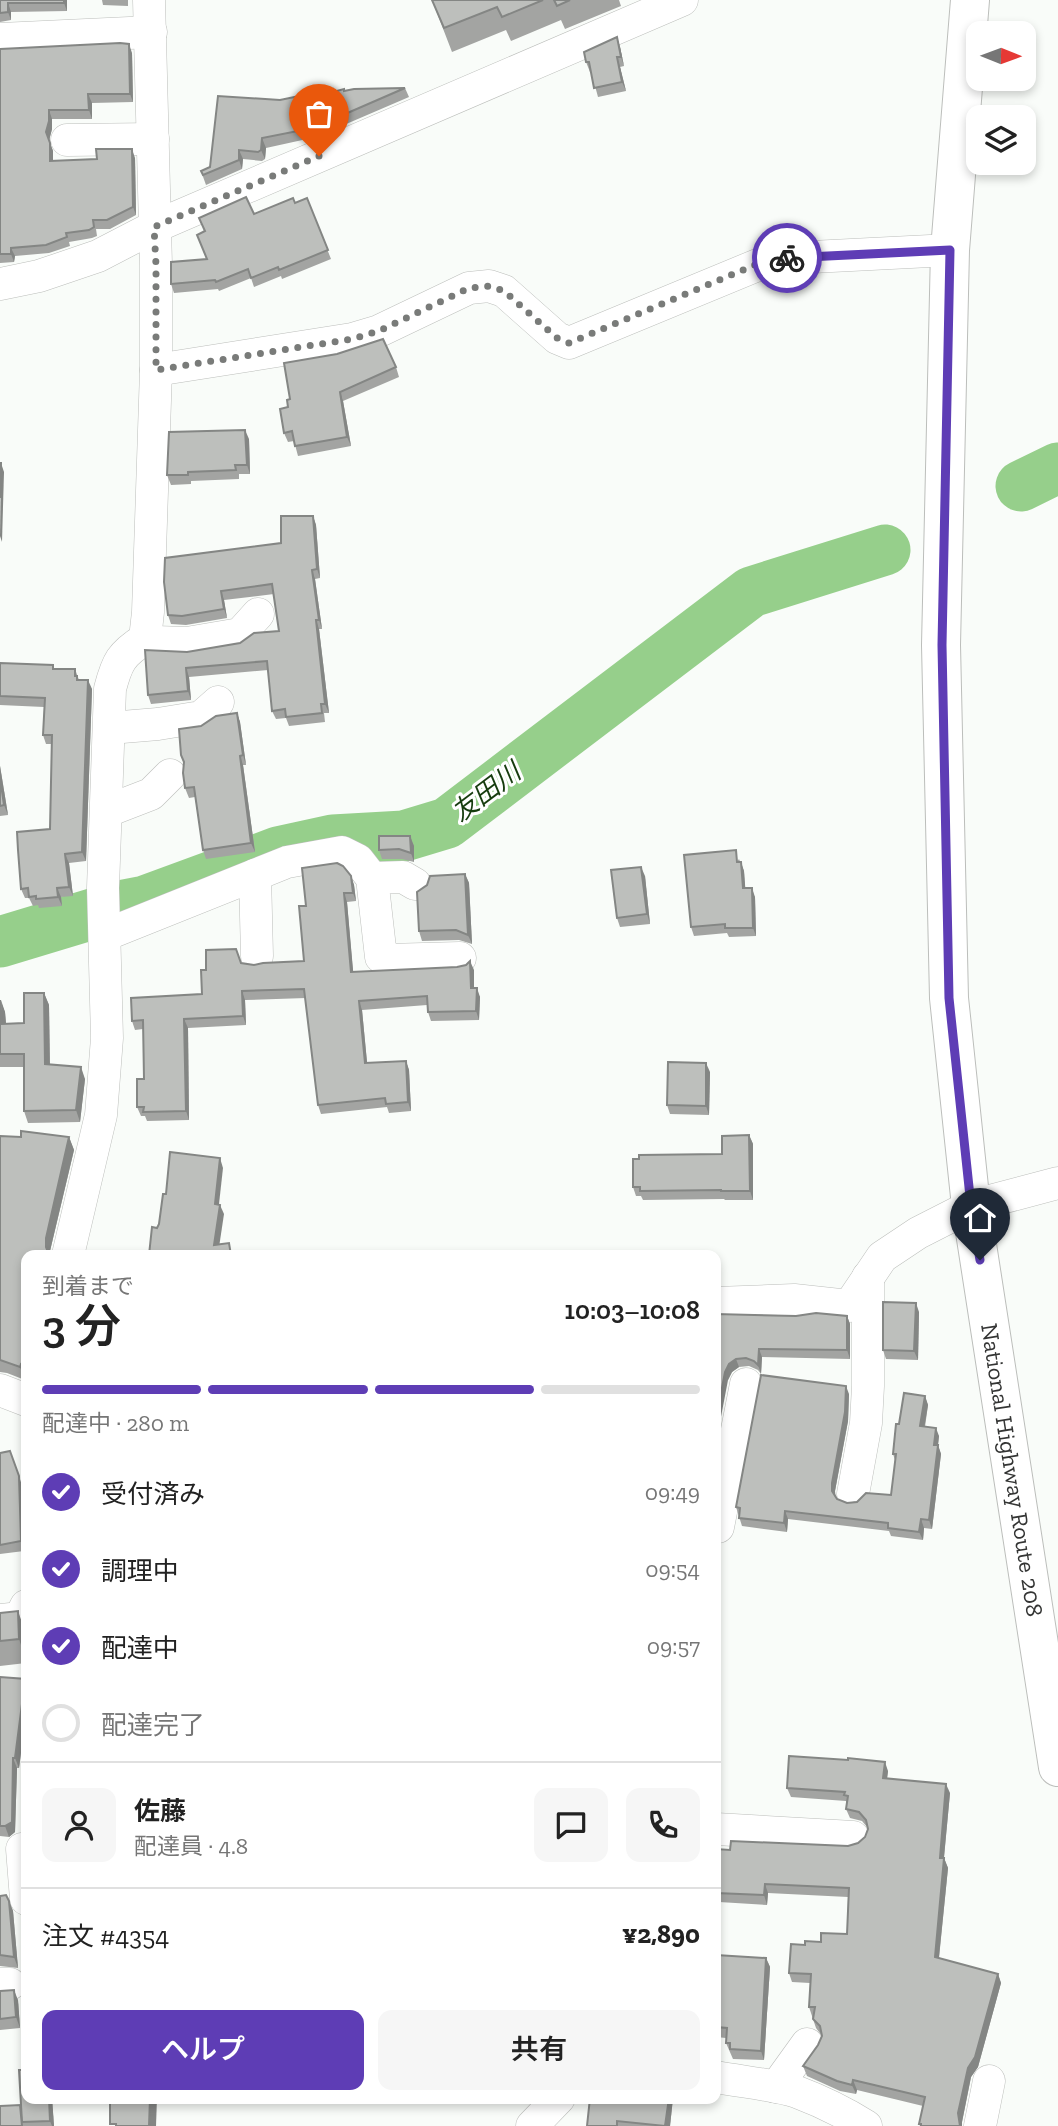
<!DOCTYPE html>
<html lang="ja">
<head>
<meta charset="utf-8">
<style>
  body { margin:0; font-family:"Zilla Slab","Noto Sans JP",serif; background:#f6f6f6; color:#222; height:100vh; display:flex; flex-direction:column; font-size:26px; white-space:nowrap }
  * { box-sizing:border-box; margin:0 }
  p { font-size:23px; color:#767676 }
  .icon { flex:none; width:38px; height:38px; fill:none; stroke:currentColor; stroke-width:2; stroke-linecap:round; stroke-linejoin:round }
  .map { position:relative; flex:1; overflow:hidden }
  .panel { position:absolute; left:21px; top:1250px; width:700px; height:854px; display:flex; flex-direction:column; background:#fff; border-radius:14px; box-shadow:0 4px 10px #0003 }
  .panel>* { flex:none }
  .needle { width:46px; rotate:91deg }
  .controls { position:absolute; left:966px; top:21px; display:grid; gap:14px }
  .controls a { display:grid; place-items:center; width:70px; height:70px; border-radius:14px; background:#fff; box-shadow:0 4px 10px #0003; font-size:35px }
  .pin { position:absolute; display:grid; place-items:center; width:60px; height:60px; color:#fff; margin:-72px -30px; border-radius:50% 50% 50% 0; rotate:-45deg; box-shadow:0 0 7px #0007 }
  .pin .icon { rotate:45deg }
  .courier { position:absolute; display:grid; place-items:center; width:70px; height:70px; margin:-35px; border:5px solid #5e3db5; border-radius:50%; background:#fff; color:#222; box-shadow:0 2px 9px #0007 }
  .headline em { font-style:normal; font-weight:600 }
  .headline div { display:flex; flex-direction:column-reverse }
  .headline { display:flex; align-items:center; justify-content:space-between; height:119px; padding:0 21px }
  h1 { font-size:46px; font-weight:600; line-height:52px }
  .bar { display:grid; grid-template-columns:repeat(4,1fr); gap:10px 7px; align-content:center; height:84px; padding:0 21px }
  .bar i { height:9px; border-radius:5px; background:#e0e0e0 }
  .bar .current { background:#5e3db5 }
  .bar p { grid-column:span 4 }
  .line { display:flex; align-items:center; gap:18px; padding:0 21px; border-top:2px solid #e0e0e0 }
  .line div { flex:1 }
  .round { display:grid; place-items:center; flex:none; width:74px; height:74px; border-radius:14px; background:#f6f6f6 }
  ol { padding:0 21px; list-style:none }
  li { display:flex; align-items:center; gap:21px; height:77px }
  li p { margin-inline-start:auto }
  li .icon { padding:7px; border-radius:50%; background:#5e3db5; color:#fff; stroke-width:4 }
  li:last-child { color:#767676 }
  li i { width:38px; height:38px; border:4px solid #e0e0e0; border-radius:50% }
  .cta { display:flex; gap:14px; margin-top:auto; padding:14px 21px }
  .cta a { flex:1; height:80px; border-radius:14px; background:#5e3db5; color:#fff; font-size:28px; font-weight:600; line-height:80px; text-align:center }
  .cta a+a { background:#f6f6f6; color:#222 }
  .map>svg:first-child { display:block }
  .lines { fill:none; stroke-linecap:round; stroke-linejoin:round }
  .river { stroke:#96cf8b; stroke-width:51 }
  .minor-casing { stroke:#bcbebb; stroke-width:33 }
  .highway-casing { stroke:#bcbebb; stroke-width:40 }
  .minor { stroke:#fff; stroke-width:32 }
  .highway { stroke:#fff; stroke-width:38 }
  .wall { fill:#a3a4a2 }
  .shaded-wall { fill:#848684 }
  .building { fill:#bdbfbc; stroke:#848684; stroke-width:2 }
  .done { stroke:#797b79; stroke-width:7; stroke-dasharray:0 12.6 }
  .route { stroke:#5e3db5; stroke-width:9 }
  .labels { text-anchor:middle; stroke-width:6; stroke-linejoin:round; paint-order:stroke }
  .street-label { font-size:24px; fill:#343534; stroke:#fff }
  .water-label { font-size:26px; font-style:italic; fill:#163c0e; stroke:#fff }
</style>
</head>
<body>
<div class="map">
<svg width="1058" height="2126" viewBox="0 0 1058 2126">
  <rect width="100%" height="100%" fill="#f9fcf9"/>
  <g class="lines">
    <g class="river">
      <polyline points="1021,486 1058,468"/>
      <polyline points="0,942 119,906 145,901 278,852 333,840 404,836 447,823 751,592 885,550"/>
    </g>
    <defs>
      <g id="minor">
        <polyline points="0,39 151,32"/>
        <polyline points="67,140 153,139"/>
        <polyline points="0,284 39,276 98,256 154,227 682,0"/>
        <polyline points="156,370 352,339 379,331 469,288 489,286 504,291 557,338 569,343 772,259 950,250"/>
        <polyline points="145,639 155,642 187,643 240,634 258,614"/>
        <polyline points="110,728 158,724 201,717 218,702"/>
        <polyline points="107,811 151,794 170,775"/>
        <polyline points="255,875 257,956"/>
        <polyline points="372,878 403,877 415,884"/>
        <polyline points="105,935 287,862 342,852 358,860 372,878 381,957 387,960 460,958"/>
        <path d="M68 1255 101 1115 107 1038 103 888 110 689C117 662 121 654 145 639L148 612 156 370V265L149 0"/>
        <polyline points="716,1303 794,1300 849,1306 882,1257 918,1233 971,1206 1058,1183"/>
        <polyline points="0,1390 26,1400"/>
        <polyline points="853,1494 866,1423 868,1386 868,1277"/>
        <polyline points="716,1527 718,1527 746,1384"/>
        <polyline points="0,1620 20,1618 26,1606"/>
        <polyline points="716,1829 853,1837"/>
        <polyline points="22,1849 26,1899"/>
        <polyline points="0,1984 10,1984"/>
        <path d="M716 2077C742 2082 771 2084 797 2092 821 2101 845 2113 866 2126"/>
        <polyline points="776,2087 807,2044"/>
        <polyline points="532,2126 559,2098"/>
        <polyline points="980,2126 989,2081"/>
      </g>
      <polyline id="highway" points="970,0 950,250 941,645 949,998 971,1206 1058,1767"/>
    </defs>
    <use href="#minor" class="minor-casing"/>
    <use href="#highway" class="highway-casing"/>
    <use href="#minor" class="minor"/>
    <use href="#highway" class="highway"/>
  </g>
  <g class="wall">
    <polygon points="0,0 67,0 67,11 11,12 11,20 0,22"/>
    <polygon points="102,0 128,0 128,6 103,5"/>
    <polygon points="432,0 619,0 621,6 565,29 561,20 511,41 506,30 452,52"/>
    <polygon points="620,47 624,66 620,67 626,91 598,97 591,71 590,72 586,62"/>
    <polygon points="0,49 132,53 133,102 92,103 92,119 52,119 52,129 49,140 53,151 53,161 135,158 136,215 110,229 96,229 97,236 92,238 69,242 70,246 49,253 15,256 14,262 0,263"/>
    <polygon points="405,88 409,97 316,137 266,148 265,159 262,161 243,159 242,169 206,185 201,171 210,167 280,100 334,92"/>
    <polygon points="307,198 331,259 282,279 281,276 254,287 251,278 219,291 218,289 174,293 171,284 206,259 204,232 254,214 295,203"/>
    <polygon points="396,367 399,377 343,401 351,446 298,456 294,441 288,442 284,433 288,407"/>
    <polygon points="249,439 250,474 239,474 239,479 191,481 191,484 171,485 167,475"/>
    <polygon points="313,516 316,525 320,578 315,579 322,629 319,629 329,713 324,713 325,722 289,726 286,718 276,719 272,711 268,670 189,677 191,700 151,704 148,695 187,652 240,643 279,631 274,594 224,600 227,618 186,625 171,624 168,615 281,543"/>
    <polygon points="0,663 53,665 54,669 75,669 79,680 92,689 86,861 69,863 73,896 61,897 62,906 39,908 38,905 33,906 29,898 25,898 21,889 50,829 52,744 46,744 43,735 44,707 0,705"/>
    <polygon points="237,713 240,722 246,765 243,765 255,852 206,859 203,850 195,797 189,798 185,788 184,764 181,755 201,726"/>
    <polygon points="0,766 8,815 0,816"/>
    <polygon points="410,836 414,846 414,862 402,859 382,859 379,850"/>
    <polygon points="739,859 744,871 745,888 755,897 756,936 729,937 727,933 694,936 691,927"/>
    <polygon points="465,874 469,883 472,944 459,940 422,941 419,931"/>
    <polygon points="351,876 354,885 356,901 347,902 353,972 474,970 474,988 480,997 479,1020 431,1021 428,1012 427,1005 362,1010 367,1063 406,1061 409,1070 411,1111 389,1113 387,1107 321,1114 318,1105 306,998 245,1000 246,1025 188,1028 189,1120 147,1121 145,1116 141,1116 137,1107 144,1079 143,1029 135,1030 132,1021 202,994 206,970 241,963 254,965 304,961 306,906"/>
    <polygon points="645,876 650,924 620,927 617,918"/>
    <polygon points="44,993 49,1005 50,1064 85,1079 80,1122 28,1123 24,1111 24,1067 0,1067 0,1000 5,1012 6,1023 24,1023"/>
    <polygon points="710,1072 709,1115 670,1114 667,1105"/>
    <polygon points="749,1135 753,1144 753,1200 725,1200 724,1199 643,1200 641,1196 636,1196 633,1187 722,1154"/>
    <polygon points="0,1136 69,1137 74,1150 50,1251 50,1255 26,1255 26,1377 25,1380 7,1373 0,1372"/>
    <polygon points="919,1312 918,1360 886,1359 883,1350"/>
    <polygon points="716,1314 847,1316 850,1324 850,1359 762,1357 761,1374 758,1370 749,1366 739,1367 732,1372 728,1380"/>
    <polygon points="849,1394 848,1421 835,1491 835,1495 837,1499 847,1503 891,1495 895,1460 893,1454 899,1424 925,1396 928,1405 925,1427 939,1436 938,1445 941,1454 932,1529 924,1528 923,1540 891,1536 889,1531 788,1519 787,1532 742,1526 736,1507"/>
    <polygon points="0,1453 22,1485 24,1551 0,1554"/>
    <polygon points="0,1613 26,1634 26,1663 0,1666"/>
    <polygon points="0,1677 26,1679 26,1714 19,1768 17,1768 15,1832 9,1837 0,1836"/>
    <polygon points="888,1771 887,1778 950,1793 944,1858 948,1868 939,1958 998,1974 1001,1983 978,2067 971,2077 962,2122 962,2126 920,2126 919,2124 923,2106 857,2090 856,2094 840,2091 807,2076 803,2066 818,2045 822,2036 816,2028 809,2007 810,1983 792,1982 789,1973 805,1945 821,1942 847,1934 848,1897 768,1893 767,1905 719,1902 716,1931 716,1849 730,1850 848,1846 858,1843 865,1837 868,1829 867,1827 862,1821 850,1818 846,1809 846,1801 791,1797 787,1788"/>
    <polygon points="0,1896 9,1901 13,1911 18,1968 0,1966"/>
    <polygon points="716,1955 766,1958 770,1967 764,2060 733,2059 726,2043 726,2038 716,2037"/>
    <polygon points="0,1991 18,2000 20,2028 0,2030"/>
    <polygon points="26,2098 52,2098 54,2126 0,2126"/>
    <polygon points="673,2098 670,2126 587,2126"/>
  </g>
  <g class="shaded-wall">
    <polygon points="64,0 67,0 67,11 64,3"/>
    <polygon points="8,3 11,12 11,20 8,12"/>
    <polygon points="617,37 620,47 624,66 621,57"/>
    <polygon points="129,44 132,53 133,102 130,94"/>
    <polygon points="617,57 620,67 626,91 622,82"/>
    <polygon points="88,94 92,103 92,119 89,110"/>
    <polygon points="49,110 52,119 52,129 49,141 46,132"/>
    <polygon points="262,138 266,148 265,159 261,150"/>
    <polygon points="50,143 53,151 53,170 50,161"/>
    <polygon points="132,149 135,158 136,215 133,207"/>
    <polygon points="239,150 243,159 242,169 239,160"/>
    <polygon points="11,248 15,256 14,262 11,254"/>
    <polygon points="340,392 343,401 351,446 347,437"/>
    <polygon points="245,430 249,439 250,474 247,465"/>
    <polygon points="1,463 4,472 2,542 0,536"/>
    <polygon points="313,516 316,525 320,578 317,569"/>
    <polygon points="312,570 315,579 322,629 319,620"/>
    <polygon points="221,591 224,600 227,618 224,609"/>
    <polygon points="316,620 319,629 329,713 325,704"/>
    <polygon points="186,668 189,677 191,700 188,691"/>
    <polygon points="88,680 92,689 86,861 82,852"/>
    <polygon points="237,713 240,722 246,765 243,755"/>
    <polygon points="240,756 243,765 255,852 251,843"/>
    <polygon points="0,766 8,815 4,805 0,778"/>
    <polygon points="410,836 414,846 414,862 411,853"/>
    <polygon points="65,854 69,863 73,896 69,887"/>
    <polygon points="741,862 744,871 746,897 743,888"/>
    <polygon points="641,867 645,876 650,924 647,914"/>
    <polygon points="465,874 469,883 472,944 468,935"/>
    <polygon points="351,876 354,885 356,901 353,893"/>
    <polygon points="57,888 61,897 62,906 58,897"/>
    <polygon points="752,888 755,897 756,936 753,928"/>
    <polygon points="344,893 347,902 354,981 351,972"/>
    <polygon points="470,961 474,970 474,997 471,988"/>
    <polygon points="477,988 480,997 479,1020 476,1011"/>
    <polygon points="242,991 245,1000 246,1025 243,1016"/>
    <polygon points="44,993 49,1005 50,1077 45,1064"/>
    <polygon points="1,1000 5,1012 7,1036 2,1024"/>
    <polygon points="359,1001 362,1010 368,1072 365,1063"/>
    <polygon points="184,1019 188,1028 189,1120 186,1111"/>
    <polygon points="406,1061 409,1070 411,1111 408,1102"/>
    <polygon points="706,1063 710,1072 709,1115 706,1106"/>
    <polygon points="81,1067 85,1079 80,1122 76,1110"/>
    <polygon points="749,1135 753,1144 753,1200 750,1191"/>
    <polygon points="69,1137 74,1150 50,1251 50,1255 49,1255 46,1247 46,1238"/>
    <polygon points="220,1158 223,1168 218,1213 215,1204"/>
    <polygon points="220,1205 224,1214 218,1254 214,1245"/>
    <polygon points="916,1303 919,1312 918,1360 914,1351"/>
    <polygon points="847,1316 850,1324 850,1359 847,1350"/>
    <polygon points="759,1349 762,1357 761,1374 758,1365"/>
    <polygon points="736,1359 739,1367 732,1372 728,1380 716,1443 716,1419 725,1372 729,1364"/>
    <polygon points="21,1364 26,1377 25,1380 20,1367"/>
    <polygon points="846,1386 849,1394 848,1421 835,1491 836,1500 832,1491 832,1483"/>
    <polygon points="925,1396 928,1405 923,1435 920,1426"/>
    <polygon points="936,1428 939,1436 937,1453 934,1445"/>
    <polygon points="938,1445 941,1454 932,1529 929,1520"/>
    <polygon points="10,1451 22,1485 24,1551 21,1541"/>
    <polygon points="785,1511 788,1519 787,1532 784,1523"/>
    <polygon points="921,1519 924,1528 923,1540 919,1532"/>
    <polygon points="18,1611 26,1634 26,1660 19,1639"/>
    <polygon points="22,1704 26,1714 19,1768 15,1758"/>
    <polygon points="13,1758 17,1768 15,1832 9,1837 5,1826"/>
    <polygon points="885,1762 888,1771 886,1787 883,1778"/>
    <polygon points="946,1784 950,1793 943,1867 940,1858"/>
    <polygon points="944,1858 948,1868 938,1966 935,1957"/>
    <polygon points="765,1884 768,1893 767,1905 764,1895"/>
    <polygon points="716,1893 719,1902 716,1931"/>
    <polygon points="9,1901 13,1911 18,1968 14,1957"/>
    <polygon points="766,1958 770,1967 764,2060 761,2051"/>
    <polygon points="998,1974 1001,1983 978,2067 971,2077 962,2122 962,2126 960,2126 958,2113 968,2068"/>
    <polygon points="14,1990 18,2000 20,2028 16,2017"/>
    <polygon points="853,2080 857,2090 856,2094 852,2085"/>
    <polygon points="49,2098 52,2098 54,2126 52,2126 50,2121"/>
    <polygon points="150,2098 157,2098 156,2126 149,2126"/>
    <polygon points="669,2098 673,2098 670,2126 665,2126"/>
  </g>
  <g class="building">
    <polygon points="0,0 64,0 64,3 8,3 8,12 0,13"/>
    <polygon points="432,0 543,0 502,17 497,7 444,28"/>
    <polygon points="554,0 570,0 557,6"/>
    <polygon points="617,37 621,57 617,57 622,82 594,88 589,62 586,62 584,52"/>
    <polygon points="120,43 129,44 130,94 88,94 89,110 49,110 49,121 46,132 50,143 50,161 97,159 96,149 132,149 133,207 107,220 93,220 94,227 89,230 66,233 67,237 46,245 11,248 11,254 0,254 0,49"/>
    <polygon points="405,88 313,128 262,138 261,150 258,152 239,150 239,160 203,175 201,171 210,167 218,96 280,100 333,89 333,92 344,89 344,91 354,89"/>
    <polygon points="246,197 254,214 293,198 295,203 307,198 328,250 279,270 278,267 251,278 248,269 216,282 215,280 171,284 171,262 207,259 197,235 205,231 199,218"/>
    <polygon points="383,339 396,367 340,392 347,437 295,446 292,431 284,433 280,409 288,407 287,400 290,399 284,363 337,354"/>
    <polygon points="245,430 247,465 235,465 236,470 188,472 188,475 167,475 169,432"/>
    <polygon points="0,463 1,463 0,498"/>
    <polygon points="281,516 313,516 317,569 312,570 319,620 316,620 325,704 321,704 322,713 286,717 285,709 272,711 267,661 186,668 188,691 148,695 145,650 187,652 240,643 254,633 279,631 272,584 221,591 224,609 182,616 168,615 164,582 165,558 281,543"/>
    <polygon points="0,663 53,665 53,669 75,669 75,676 77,676 77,680 88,680 82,852 65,854 69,887 57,888 58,897 36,899 36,896 29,897 28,888 21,889 18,850 17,832 50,829 52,735 43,735 45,698 0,696"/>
    <polygon points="237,713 243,755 240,756 251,843 203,850 194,787 185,788 183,773 184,762 181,755 179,729 201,726 216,716"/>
    <polygon points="0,778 4,805 0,806"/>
    <polygon points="379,836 410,836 411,853 399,849 379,850"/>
    <polygon points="736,850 737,862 741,862 743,888 752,888 753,928 725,928 725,924 691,927 684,855"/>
    <polygon points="337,863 343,866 351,876 353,893 344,893 351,972 457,967 466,965 470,961 471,988 477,988 476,1011 428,1012 427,996 359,1001 365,1063 406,1061 408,1102 386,1104 385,1098 318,1105 304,989 242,991 243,1016 184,1019 186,1111 143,1112 144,1107 137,1107 137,1079 144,1079 143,1020 132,1021 131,998 202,994 201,970 206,970 206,950 236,949 241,963 254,965 263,963 304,961 299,906 306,906 302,868"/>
    <polygon points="641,867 647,914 617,918 611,870"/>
    <polygon points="465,874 468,935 456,930 419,931 417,892 427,885 430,876"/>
    <polygon points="24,993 44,993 45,1064 81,1067 76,1110 24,1111 24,1054 0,1054 0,1000 2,1024 24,1023"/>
    <polygon points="668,1062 706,1063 706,1106 667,1105"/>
    <polygon points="21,1131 69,1137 46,1238 46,1247 49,1255 26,1255 26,1365 21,1364 20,1367 0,1360 0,1136 21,1137"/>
    <polygon points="749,1135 750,1191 721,1191 721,1190 640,1191 640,1187 633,1187 633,1159 639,1159 639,1155 722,1154 722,1136"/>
    <polygon points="170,1152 220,1158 215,1204 220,1205 214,1245 229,1243 231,1255 149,1255 152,1227 157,1228 159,1224 163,1194 166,1194"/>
    <polygon points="883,1302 916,1303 914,1351 883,1350"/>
    <polygon points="816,1313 847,1316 847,1350 759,1349 758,1365 754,1361 746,1358 736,1359 729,1364 725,1372 716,1419 716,1314 796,1316"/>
    <polygon points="761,1375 846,1386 845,1412 832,1483 832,1491 837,1499 847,1503 857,1502 866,1493 891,1495 896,1454 893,1454 896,1424 899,1424 904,1393 925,1396 920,1426 936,1428 934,1445 938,1445 929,1520 921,1519 919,1532 888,1528 888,1523 785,1511 784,1523 739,1518 740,1508 736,1507"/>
    <polygon points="10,1451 19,1476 21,1541 0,1545 0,1453"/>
    <polygon points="18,1611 19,1639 0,1641 0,1613"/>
    <polygon points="0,1677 26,1679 26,1704 22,1704 15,1758 13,1758 12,1822 5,1826 0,1826"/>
    <polygon points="789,1756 848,1760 848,1758 885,1762 883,1778 946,1784 940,1858 944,1858 935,1957 998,1974 975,2057 968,2068 958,2113 960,2126 921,2126 921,2124 919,2124 925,2097 853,2080 852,2085 837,2081 803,2066 818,2045 822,2036 820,2026 813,2019 815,2007 809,2007 811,1974 789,1973 791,1944 805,1945 805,1941 821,1942 821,1933 847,1934 849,1888 765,1884 764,1895 716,1893 716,1849 730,1850 731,1841 848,1846 858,1843 865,1837 868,1829 866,1820 859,1812 846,1809 848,1796 844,1795 845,1792 787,1788"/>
    <polygon points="6,1895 9,1901 14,1957 0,1955 0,1896"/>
    <polygon points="716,1955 766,1958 761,2051 730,2049 730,2043 726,2043 727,2028 716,2027"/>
    <polygon points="14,1990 16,2017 0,2019 0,1991"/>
    <polygon points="19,2070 26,2070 26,2098 49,2098 50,2121 22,2122"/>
    <polygon points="110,2098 150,2098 149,2126 116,2126 116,2124 110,2124"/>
    <polygon points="590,2098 669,2098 665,2126 617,2121 617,2126 587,2126"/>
    <polygon points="20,2105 22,2126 0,2126 0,2106"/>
  </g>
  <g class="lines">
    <polyline class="done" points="319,156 154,227 156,265 156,370 352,339 379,331 469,288 489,286 504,291 557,338 569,343 755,265 772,258 787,258"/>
    <polyline class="route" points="787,258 950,250 942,645 949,998 971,1206 980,1260"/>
  </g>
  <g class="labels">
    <g class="street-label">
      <text transform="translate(1012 1470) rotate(81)" y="8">National Highway Route 208</text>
    </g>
    <g class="water-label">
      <text transform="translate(486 792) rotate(-37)" y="9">友田川</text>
    </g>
  </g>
</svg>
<div class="controls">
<a><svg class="needle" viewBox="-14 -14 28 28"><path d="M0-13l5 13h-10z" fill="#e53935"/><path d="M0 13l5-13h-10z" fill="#767676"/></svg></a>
<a><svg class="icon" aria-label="layers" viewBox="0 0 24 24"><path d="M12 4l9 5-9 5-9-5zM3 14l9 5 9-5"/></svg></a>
</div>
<div class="pin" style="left:319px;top:156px;background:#ea580c"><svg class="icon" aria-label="bag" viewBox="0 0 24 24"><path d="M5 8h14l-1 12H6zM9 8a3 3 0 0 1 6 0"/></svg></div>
<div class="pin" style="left:980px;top:1260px;background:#1f2937"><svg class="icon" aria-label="home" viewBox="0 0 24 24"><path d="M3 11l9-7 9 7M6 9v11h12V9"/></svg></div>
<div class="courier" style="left:787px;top:258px"><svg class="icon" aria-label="bike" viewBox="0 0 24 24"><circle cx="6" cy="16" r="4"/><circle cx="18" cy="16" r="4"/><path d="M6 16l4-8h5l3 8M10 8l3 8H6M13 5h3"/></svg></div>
<section class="panel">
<div class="headline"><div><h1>3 分</h1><p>到着まで</p></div><em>10:03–10:08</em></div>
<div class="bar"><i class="current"></i><i class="current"></i><i class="current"></i><i></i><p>配達中 · 280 m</p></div>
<ol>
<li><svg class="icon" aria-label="check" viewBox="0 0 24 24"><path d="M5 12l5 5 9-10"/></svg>受付済み<p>09:49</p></li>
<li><svg class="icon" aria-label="check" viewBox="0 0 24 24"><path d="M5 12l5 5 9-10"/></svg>調理中<p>09:54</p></li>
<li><svg class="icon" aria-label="check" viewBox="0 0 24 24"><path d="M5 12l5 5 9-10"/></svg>配達中<p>09:57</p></li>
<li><i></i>配達完了</li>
</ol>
<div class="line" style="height:126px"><a class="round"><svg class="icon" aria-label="person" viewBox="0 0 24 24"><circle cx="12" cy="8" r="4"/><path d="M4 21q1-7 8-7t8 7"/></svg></a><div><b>佐藤</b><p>配達員 · 4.8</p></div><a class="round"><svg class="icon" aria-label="chat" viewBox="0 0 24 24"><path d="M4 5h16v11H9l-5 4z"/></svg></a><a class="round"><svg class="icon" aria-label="phone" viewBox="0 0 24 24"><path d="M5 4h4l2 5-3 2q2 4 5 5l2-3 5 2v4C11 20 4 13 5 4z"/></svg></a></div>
<div class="line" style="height:91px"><div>注文 #4354</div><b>¥2,890</b></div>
<div class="cta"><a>ヘルプ</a><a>共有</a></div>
</section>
</div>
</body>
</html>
